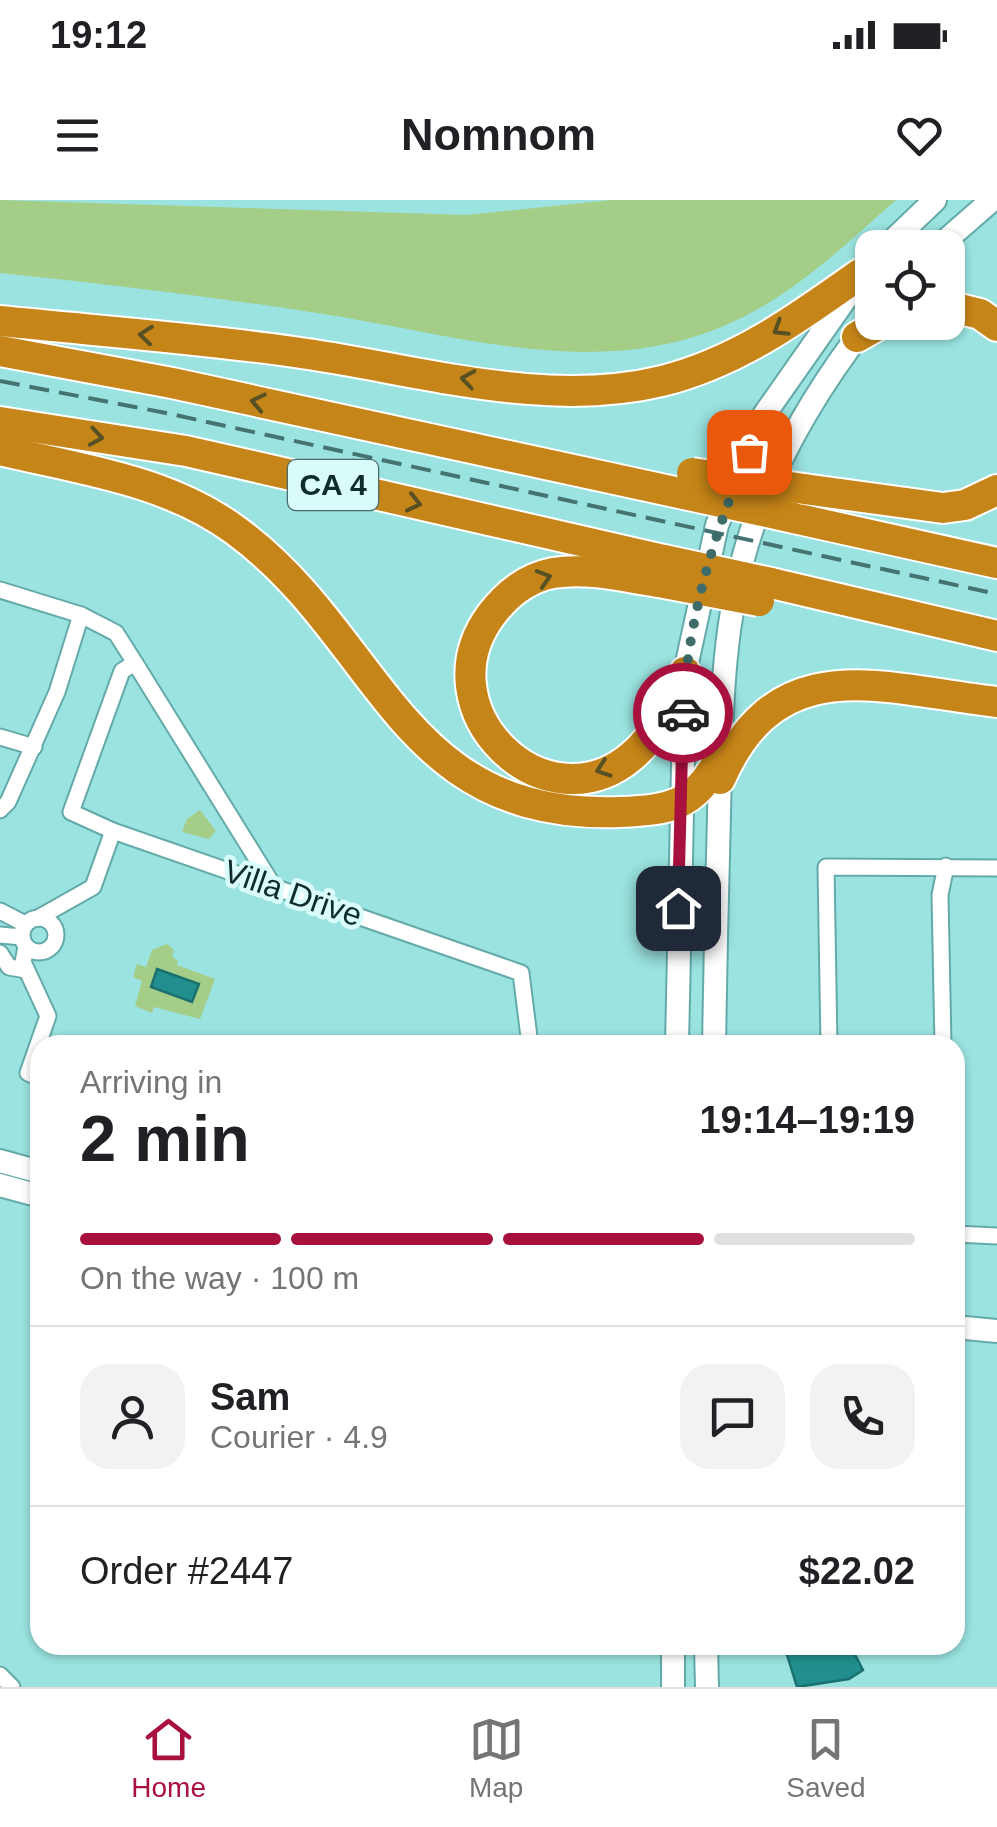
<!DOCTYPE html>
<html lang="en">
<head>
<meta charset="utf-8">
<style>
  body { margin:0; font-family:Helvetica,sans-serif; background:#f2f2f2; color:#202124; height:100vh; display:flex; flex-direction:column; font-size:38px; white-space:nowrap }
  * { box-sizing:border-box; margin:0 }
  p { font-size:32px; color:#757577 }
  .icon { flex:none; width:55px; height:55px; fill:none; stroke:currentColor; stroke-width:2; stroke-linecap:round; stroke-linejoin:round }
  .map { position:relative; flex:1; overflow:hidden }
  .details { position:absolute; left:30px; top:835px; width:935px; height:620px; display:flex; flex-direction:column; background:#fff; border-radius:30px; box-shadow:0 2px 8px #0004 }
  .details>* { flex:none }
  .fabs { position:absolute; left:855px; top:30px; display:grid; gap:20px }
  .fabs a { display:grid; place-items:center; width:110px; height:110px; border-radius:20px; background:#fff; box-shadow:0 2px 8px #0004; font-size:50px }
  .pin { position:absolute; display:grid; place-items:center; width:85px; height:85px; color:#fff; margin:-42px; border-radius:20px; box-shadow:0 5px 15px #0006 }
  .courier { position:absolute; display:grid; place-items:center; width:100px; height:100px; margin:-50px; border:8px solid #a8103e; border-radius:50%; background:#fff; color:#222; box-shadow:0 2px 12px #0007 }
  .summary em { font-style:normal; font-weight:800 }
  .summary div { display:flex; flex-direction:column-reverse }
  .summary { display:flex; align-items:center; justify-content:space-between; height:170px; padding:0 50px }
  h1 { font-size:65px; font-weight:800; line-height:75px }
  .bar { display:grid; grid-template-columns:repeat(4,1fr); gap:15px 10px; align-content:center; height:120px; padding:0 50px }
  .bar i { height:12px; border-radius:8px; background:#e0e0e0 }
  .bar .current { background:#a8103e }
  .bar p { grid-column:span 4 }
  .line { display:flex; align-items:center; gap:25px; padding:0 50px; border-top:2px solid #e0e0e0 }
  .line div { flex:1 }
  .round { display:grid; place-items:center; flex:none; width:105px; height:105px; border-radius:30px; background:#f2f2f2 }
  .status { display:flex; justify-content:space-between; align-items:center; height:70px; padding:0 50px; background:#fff; direction:ltr }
  .status svg { height:28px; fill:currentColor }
  header { display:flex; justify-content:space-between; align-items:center; height:130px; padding:0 50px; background:#fff; font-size:45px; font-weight:800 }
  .dock { display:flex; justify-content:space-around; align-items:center; height:140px; border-top:2px solid #e0e0e0; background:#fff; font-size:28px; color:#757577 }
  .dock a { display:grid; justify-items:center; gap:5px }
  .dock .current { color:#a8103e }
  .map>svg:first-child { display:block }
  .green { fill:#a4cd87 }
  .water { fill:#218f8d; stroke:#1b7170; stroke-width:2.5 }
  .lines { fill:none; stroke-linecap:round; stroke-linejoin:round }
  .street-casing { stroke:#63aaa8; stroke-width:19 }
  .secondary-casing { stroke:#63aaa8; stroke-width:26 }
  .highway-casing { stroke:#fff; stroke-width:34 }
  .street { stroke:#fff; stroke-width:15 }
  .secondary { stroke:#fff; stroke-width:22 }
  .highway { stroke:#c68518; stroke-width:30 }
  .rail { stroke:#447371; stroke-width:4; stroke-dasharray:20 10; stroke-linecap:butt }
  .highway-bridge-casing { stroke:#fff; stroke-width:34; stroke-linecap:butt }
  .highway-bridge { stroke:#c68518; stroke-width:30 }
  .oneway { stroke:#575023 }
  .done { stroke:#3e6c6a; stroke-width:10; stroke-dasharray:0 18 }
  .route { stroke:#a8103e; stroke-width:12 }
  .labels { text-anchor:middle; stroke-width:9; stroke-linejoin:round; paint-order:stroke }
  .shield { fill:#d9fcfa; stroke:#4a6a69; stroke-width:2.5 }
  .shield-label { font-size:30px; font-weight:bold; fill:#0d2c2b }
  .street-label { font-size:32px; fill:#0d2c2b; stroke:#d9fcfa }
</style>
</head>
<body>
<div class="status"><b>19:12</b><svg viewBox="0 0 49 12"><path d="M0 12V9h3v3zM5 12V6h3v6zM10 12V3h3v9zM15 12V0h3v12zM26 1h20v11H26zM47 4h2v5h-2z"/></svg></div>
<header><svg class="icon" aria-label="menu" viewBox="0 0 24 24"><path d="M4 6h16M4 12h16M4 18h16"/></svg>Nomnom<svg class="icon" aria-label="heart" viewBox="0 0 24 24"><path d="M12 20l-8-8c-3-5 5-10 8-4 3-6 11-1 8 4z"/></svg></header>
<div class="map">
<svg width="997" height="1487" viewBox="0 0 997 1487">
  <rect width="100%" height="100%" fill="#9ae3e0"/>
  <g class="green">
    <path d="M0 0 466 15 611 0H896C839 50 790 99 719 128 590 180 454 134 323 114 216 97 108 84 0 73Z"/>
    <polygon points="200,610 216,631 209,639 182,632 187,619"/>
    <polygon points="167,744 174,750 172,757 178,760 177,765 215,779 200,819 154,807 152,813 135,806 142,781 133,777 137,764 146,767 152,750"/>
  </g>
  <g class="water">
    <polygon points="157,769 199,784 192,802 151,787"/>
    <polygon points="784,1445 850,1445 863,1470 849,1479 797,1487"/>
  </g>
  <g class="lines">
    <defs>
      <g id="street">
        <polyline points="0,390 81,415 116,433 135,463"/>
        <polyline points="0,537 34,547"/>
        <polyline points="0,610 8,602 57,492 81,415"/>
        <polyline points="113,631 71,612 122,471 135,463 274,687"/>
        <polyline points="0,711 25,724"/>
        <circle cx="39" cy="735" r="17"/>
        <polyline points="38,718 93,687 113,631 521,773 530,845"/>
        <polyline points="0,735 21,737"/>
        <polyline points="26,747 23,762 48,816 28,873 40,878"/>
        <polyline points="0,753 9,767 26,770"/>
        <polyline points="829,845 826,667 997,668"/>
        <polyline points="943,845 940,695 946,666"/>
        <polyline points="955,1034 997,1036"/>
        <polyline points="0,1475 12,1487"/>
      </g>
      <g id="secondary">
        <polyline points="885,48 935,0"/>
        <polyline points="937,48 992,0"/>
        <polyline points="677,845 685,472 717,325 764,215 872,61"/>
        <path d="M714 845C715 769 717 692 719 616 721 521 721 420 752 329 778 254 819 186 867 124"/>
        <polyline points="0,961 40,972"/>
        <polyline points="0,985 40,996"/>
        <polyline points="955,1127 997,1131"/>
        <polyline points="706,1445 707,1487"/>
        <polyline points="673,1487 673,1445"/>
      </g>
      <g id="highway">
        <polyline points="948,106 980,114 997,126"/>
        <path d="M0 121C98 131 196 138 294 152 413 168 542 210 662 181 738 162 798 118 860 74"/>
        <polyline points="857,137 883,122"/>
        <polyline points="0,151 172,183 684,294"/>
        <polyline points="0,222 186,251 664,360"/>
        <path d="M0 250C80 269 167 280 235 330 383 438 397 620 620 612 670 610 694 606 719 560"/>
        <polyline points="804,289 943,308 965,305 997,290"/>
        <polyline points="794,318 997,363"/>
        <path d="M659 382C625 377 588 367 553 373 527 378 506 395 491 415 421 510 545 630 632 556 657 535 672 501 685 472"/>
        <polyline points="771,383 997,436"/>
        <path d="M720 579C778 447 881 489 997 502"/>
      </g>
    </defs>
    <use href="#street" class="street-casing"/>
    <use href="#secondary" class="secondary-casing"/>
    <use href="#highway" class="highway-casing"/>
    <use href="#street" class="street"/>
    <use href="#secondary" class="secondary"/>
    <use href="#highway" class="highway"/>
    <polyline class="rail" points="0,181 166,213 997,394"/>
    <defs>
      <g id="highway-bridge">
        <polyline points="692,273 804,289"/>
        <polyline points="684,294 794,318"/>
        <polyline points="664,360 771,383"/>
        <polyline points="659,382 759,401"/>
      </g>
    </defs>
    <use href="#highway-bridge" class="highway-bridge-casing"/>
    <use href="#highway-bridge" class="highway-bridge"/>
  </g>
  <defs><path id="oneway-chevron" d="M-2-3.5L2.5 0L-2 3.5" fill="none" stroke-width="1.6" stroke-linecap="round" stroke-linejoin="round" transform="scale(2.5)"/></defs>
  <g class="oneway">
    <use href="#oneway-chevron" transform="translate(780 129) rotate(148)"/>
    <use href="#oneway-chevron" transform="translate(146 135) rotate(-174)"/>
    <use href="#oneway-chevron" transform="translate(468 179) rotate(-171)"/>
    <use href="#oneway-chevron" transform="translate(258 202) rotate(-168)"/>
    <use href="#oneway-chevron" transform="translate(96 237) rotate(9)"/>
    <use href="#oneway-chevron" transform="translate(414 303) rotate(13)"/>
    <use href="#oneway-chevron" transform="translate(544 378) rotate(-17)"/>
    <use href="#oneway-chevron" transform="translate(603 569) rotate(161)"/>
  </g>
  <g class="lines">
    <path class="done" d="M683 513C687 423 713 334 749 252"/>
    <polyline class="route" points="678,708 683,513"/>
  </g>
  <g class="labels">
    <rect class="shield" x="288" y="260" width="90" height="50" rx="8"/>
    <g class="shield-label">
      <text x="333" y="295">CA 4</text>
    </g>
    <g class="street-label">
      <text transform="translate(293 693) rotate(19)" y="11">Villa Drive</text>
    </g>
  </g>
</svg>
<div class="fabs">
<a><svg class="icon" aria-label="locate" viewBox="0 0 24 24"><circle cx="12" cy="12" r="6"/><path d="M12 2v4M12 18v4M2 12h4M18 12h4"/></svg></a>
</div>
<div class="pin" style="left:749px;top:252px;background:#ea580c"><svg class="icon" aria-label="bag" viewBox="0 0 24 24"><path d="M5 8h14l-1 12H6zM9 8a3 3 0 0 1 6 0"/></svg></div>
<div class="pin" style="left:678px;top:708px;background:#1f2937"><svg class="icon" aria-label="home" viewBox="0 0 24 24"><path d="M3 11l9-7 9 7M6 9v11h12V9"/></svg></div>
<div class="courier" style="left:683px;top:513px"><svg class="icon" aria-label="car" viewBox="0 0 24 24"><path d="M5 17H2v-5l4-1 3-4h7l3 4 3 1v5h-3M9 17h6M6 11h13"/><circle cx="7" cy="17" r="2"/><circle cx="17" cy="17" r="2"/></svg></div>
<section class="details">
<div class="summary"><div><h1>2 min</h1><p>Arriving in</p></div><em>19:14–19:19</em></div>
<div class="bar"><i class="current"></i><i class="current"></i><i class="current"></i><i></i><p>On the way · 100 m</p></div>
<div class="line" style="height:180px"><a class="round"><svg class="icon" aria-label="person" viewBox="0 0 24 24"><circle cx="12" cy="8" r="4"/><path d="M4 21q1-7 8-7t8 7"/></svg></a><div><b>Sam</b><p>Courier · 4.9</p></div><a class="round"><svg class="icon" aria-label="chat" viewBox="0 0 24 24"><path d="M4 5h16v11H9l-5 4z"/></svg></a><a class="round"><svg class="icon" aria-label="phone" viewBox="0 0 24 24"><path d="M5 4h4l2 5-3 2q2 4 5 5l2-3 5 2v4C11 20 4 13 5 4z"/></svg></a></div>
<div class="line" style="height:130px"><div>Order #2447</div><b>$22.02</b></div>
</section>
</div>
<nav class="dock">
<a class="current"><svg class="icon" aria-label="home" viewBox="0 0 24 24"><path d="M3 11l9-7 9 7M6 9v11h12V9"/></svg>Home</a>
<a><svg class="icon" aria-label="map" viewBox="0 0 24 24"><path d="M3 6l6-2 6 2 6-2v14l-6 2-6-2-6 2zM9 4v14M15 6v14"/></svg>Map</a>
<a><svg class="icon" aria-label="saved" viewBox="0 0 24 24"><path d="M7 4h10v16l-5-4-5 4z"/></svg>Saved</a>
</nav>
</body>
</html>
